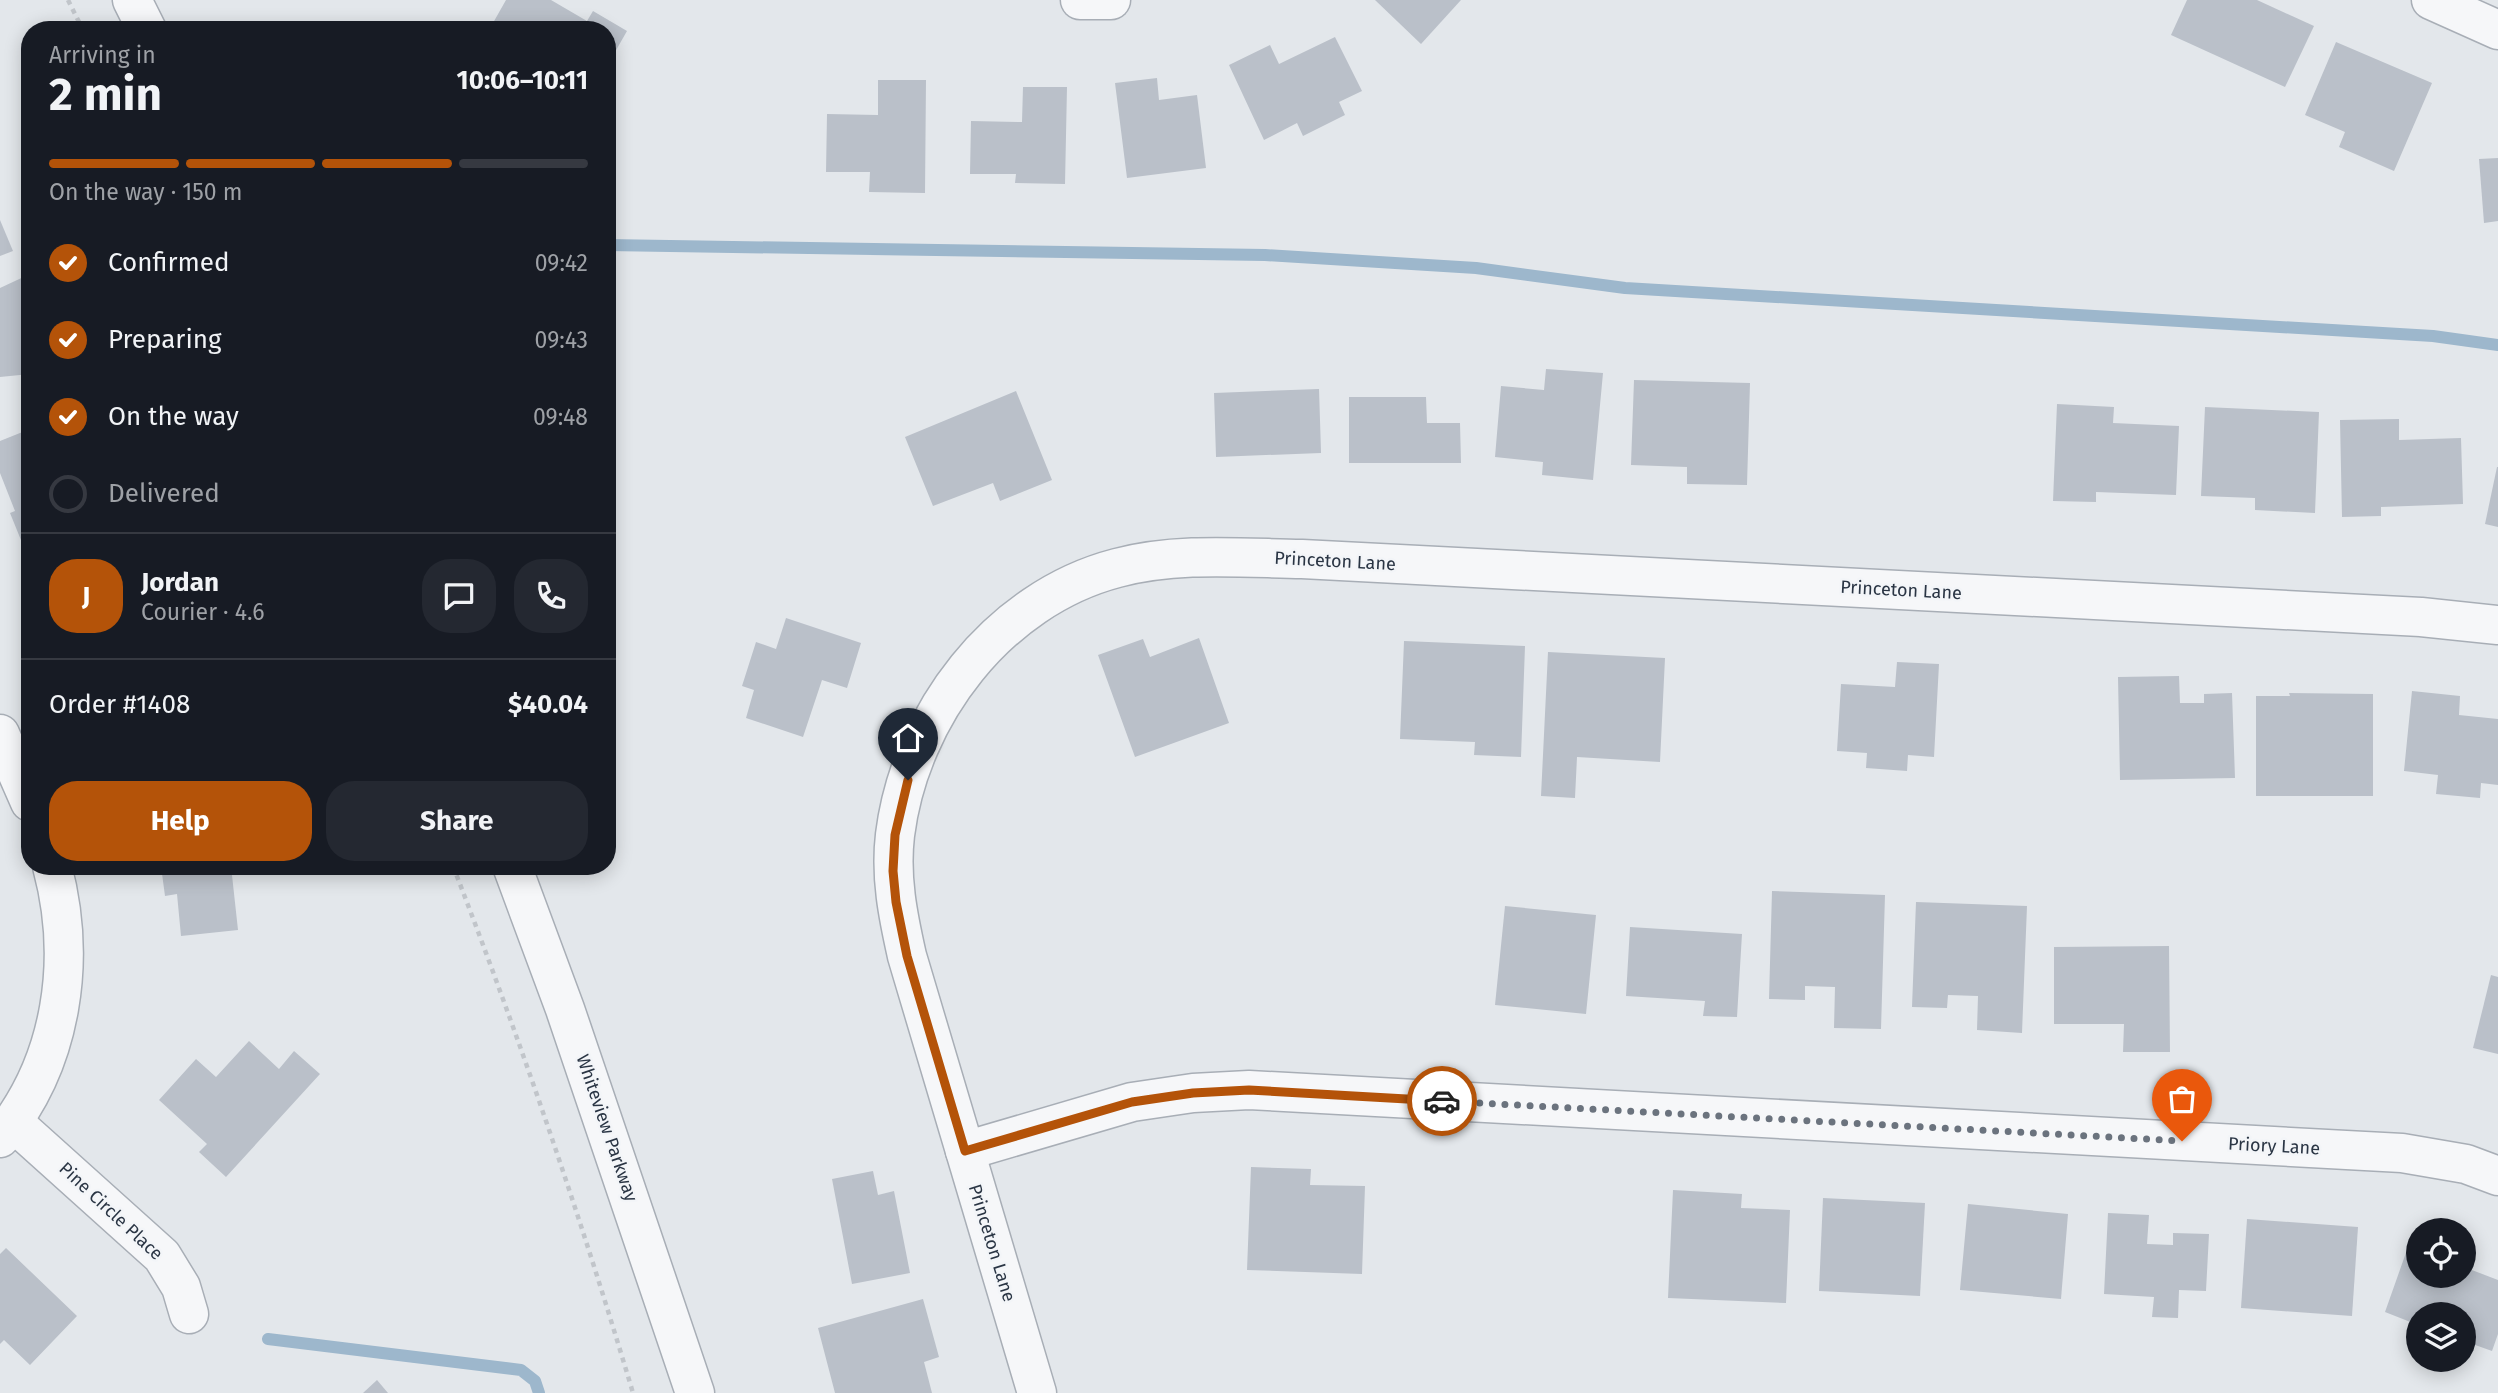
<!DOCTYPE html>
<html lang="en">
<head>
<meta charset="utf-8">
<style>
  body { margin:0; font-family:"Fira Sans",sans-serif; background:#242831; color:#f1f3f6; height:100vh; display:flex; flex-direction:column; font-size:26px; white-space:nowrap }
  * { box-sizing:border-box; margin:0 }
  p { font-size:23px; color:#9ea1a6 }
  .icon { flex:none; width:38px; height:38px; fill:none; stroke:currentColor; stroke-width:2; stroke-linecap:round; stroke-linejoin:round }
  .map { position:relative; flex:1; overflow:hidden }
  .details { position:absolute; left:21px; top:21px; width:595px; height:854px; display:flex; flex-direction:column; background:#171b24; border-radius:28px; box-shadow:0 4px 18px #0003 }
  .details>* { flex:none }
  .tools { position:absolute; left:2406px; top:1218px; display:grid; gap:14px }
  .tools a { display:grid; place-items:center; width:70px; height:70px; border-radius:50%; background:#171b24; box-shadow:0 4px 18px #0003; font-size:35px }
  .pin { position:absolute; display:grid; place-items:center; width:60px; height:60px; color:#fff; margin:-72px -30px; border-radius:50% 50% 50% 0; rotate:-45deg; box-shadow:0 0 7px #0007 }
  .pin .icon { rotate:45deg }
  .courier { position:absolute; display:grid; place-items:center; width:70px; height:70px; margin:-35px; border:5px solid #b45309; border-radius:50%; background:#fff; color:#222; box-shadow:0 2px 9px #0007 }
  .overview em { font-style:normal; font-weight:700 }
  .overview div { display:flex; flex-direction:column-reverse }
  .overview { display:flex; align-items:center; justify-content:space-between; height:119px; padding:0 28px }
  h1 { font-size:46px; font-weight:700; line-height:52px }
  .bar { display:grid; grid-template-columns:repeat(4,1fr); gap:10px 7px; align-content:center; height:84px; padding:0 28px }
  .bar i { height:9px; border-radius:5px; background:#363941 }
  .bar .current { background:#b45309 }
  .bar p { grid-column:span 4 }
  .line { display:flex; align-items:center; gap:18px; padding:0 28px; border-top:2px solid #363941 }
  .line div { flex:1 }
  .round { display:grid; place-items:center; flex:none; width:74px; height:74px; border-radius:28px; background:#242831 }
  ol { padding:0 28px; list-style:none }
  li { display:flex; align-items:center; gap:21px; height:77px }
  li p { margin-inline-start:auto }
  li .icon { padding:7px; border-radius:50%; background:#b45309; color:#fff; stroke-width:4 }
  li:last-child { color:#9ea1a6 }
  li i { width:38px; height:38px; border:4px solid #363941; border-radius:50% }
  .action { display:flex; gap:14px; margin-top:auto; padding:14px 28px }
  .action a { flex:1; height:80px; border-radius:28px; background:#b45309; color:#fff; font-size:28px; font-weight:700; line-height:80px; text-align:center }
  .action a+a { background:#242831; color:#f1f3f6 }
  .map>svg:first-child { display:block }
  .lines { fill:none; stroke-linecap:round; stroke-linejoin:round }
  .stream { stroke:#9db7cc; stroke-width:12 }
  .building { fill:#bac0c9 }
  .minor-casing { stroke:#a8aeb6; stroke-width:41 }
  .tertiary-casing { stroke:#a8aeb6; stroke-width:41 }
  .path { stroke:#c1c5ca; stroke-width:4.5; stroke-dasharray:5 5; stroke-linecap:butt }
  .minor { stroke:#f6f7f9; stroke-width:38 }
  .tertiary { stroke:#f6f7f9; stroke-width:38 }
  .done { stroke:#6b737e; stroke-width:7; stroke-dasharray:0 12.6 }
  .route { stroke:#b45309; stroke-width:9 }
  .labels { text-anchor:middle; stroke-width:5; stroke-linejoin:round; paint-order:stroke }
  .street-label { font-size:18px; fill:#2a3544; stroke:#f3f5f8 }
</style>
</head>
<body>
<div class="map">
<svg width="2498" height="1393" viewBox="0 0 2498 1393">
  <rect width="100%" height="100%" fill="#e3e7eb"/>
  <g class="lines">
    <g class="stream">
      <polyline points="607,245 1265,255 1476,268 1625,288 2433,336 2498,345"/>
      <polyline points="268,1339 521,1370 535,1381 539,1393"/>
    </g>
  </g>
  <g class="building">
    <polygon points="506,0 551,0 587,21 593,11 627,31 607,66 607,30 489,30"/>
    <polygon points="1375,0 1461,0 1421,44"/>
    <polygon points="2187,0 2257,0 2314,26 2285,87 2171,35"/>
    <polygon points="1335,37 1362,91 1339,102 1345,115 1303,136 1297,123 1264,140 1229,65 1270,45 1279,64"/>
    <polygon points="2336,42 2432,83 2394,171 2339,147 2345,132 2305,115"/>
    <polygon points="1157,78 1159,100 1197,95 1206,168 1127,178 1115,83"/>
    <polygon points="878,80 926,80 925,193 869,192 870,172 826,172 827,114 878,115"/>
    <polygon points="1023,87 1067,87 1065,184 1015,183 1016,174 970,174 971,121 1022,122"/>
    <polygon points="2498,158 2498,221 2484,223 2479,159"/>
    <polygon points="0,220 13,251 0,256"/>
    <polygon points="30,274 30,374 0,377 0,288"/>
    <polygon points="1546,369 1603,373 1593,480 1542,475 1543,462 1495,457 1501,386 1544,390"/>
    <polygon points="1634,380 1750,383 1747,485 1687,484 1687,467 1631,465"/>
    <polygon points="1319,389 1321,453 1216,457 1214,393"/>
    <polygon points="1016,391 1052,480 1000,501 993,483 933,506 905,437"/>
    <polygon points="1349,397 1426,397 1427,423 1460,423 1461,463 1349,463"/>
    <polygon points="2057,404 2114,407 2113,423 2179,426 2176,495 2096,492 2096,502 2053,501"/>
    <polygon points="2205,407 2319,412 2315,513 2255,510 2255,498 2201,496"/>
    <polygon points="2399,419 2399,440 2461,438 2463,504 2381,507 2381,516 2342,517 2340,420"/>
    <polygon points="30,429 30,548 25,550 10,513 15,511 0,473 0,441"/>
    <polygon points="2497,467 2498,467 2498,527 2485,524"/>
    <polygon points="786,618 861,643 847,688 822,680 803,737 746,718 754,690 742,686 756,642 776,649"/>
    <polygon points="1199,638 1229,723 1135,757 1098,655 1143,639 1150,657"/>
    <polygon points="1404,641 1525,646 1521,757 1474,755 1475,742 1400,739"/>
    <polygon points="1548,652 1665,658 1660,762 1577,757 1575,798 1541,796"/>
    <polygon points="1897,662 1939,664 1934,757 1908,755 1907,771 1866,768 1867,753 1837,751 1841,684 1895,687"/>
    <polygon points="2179,676 2180,703 2204,703 2204,694 2232,693 2235,778 2120,780 2118,677"/>
    <polygon points="2412,691 2460,696 2459,715 2498,719 2498,785 2481,783 2480,798 2436,794 2438,775 2404,771"/>
    <polygon points="2289,693 2373,694 2373,796 2256,796 2256,696 2290,696"/>
    <polygon points="161,866 231,866 238,930 181,936 177,894 165,896"/>
    <polygon points="1772,891 1885,895 1881,1029 1834,1028 1835,987 1805,986 1805,1000 1769,999"/>
    <polygon points="1916,902 2027,906 2022,1033 1977,1030 1978,996 1948,995 1947,1008 1912,1007"/>
    <polygon points="1505,906 1596,915 1586,1014 1495,1005"/>
    <polygon points="1630,927 1742,934 1737,1017 1703,1016 1705,1001 1626,996"/>
    <polygon points="2169,946 2170,1052 2123,1052 2124,1024 2054,1024 2054,947"/>
    <polygon points="2491,975 2498,977 2498,1054 2473,1048"/>
    <polygon points="249,1041 279,1069 294,1051 320,1074 226,1177 199,1152 207,1144 159,1100 196,1059 216,1077"/>
    <polygon points="1251,1167 1311,1169 1310,1185 1365,1186 1362,1274 1247,1270"/>
    <polygon points="873,1171 878,1195 894,1191 910,1273 852,1284 832,1179"/>
    <polygon points="1673,1190 1742,1194 1741,1208 1790,1210 1786,1303 1668,1298"/>
    <polygon points="1823,1198 1925,1203 1920,1296 1819,1291"/>
    <polygon points="1968,1204 2068,1214 2061,1299 1960,1290"/>
    <polygon points="2108,1213 2149,1215 2147,1244 2173,1245 2173,1233 2209,1234 2206,1291 2179,1290 2178,1318 2152,1317 2154,1297 2104,1294"/>
    <polygon points="2247,1219 2358,1227 2352,1316 2241,1308"/>
    <polygon points="2408,1247 2418,1251 2418,1276 2464,1276 2464,1267 2498,1280 2498,1334 2492,1351 2464,1341 2464,1314 2418,1314 2418,1325 2385,1312"/>
    <polygon points="6,1248 77,1316 30,1365 4,1340 0,1344 0,1254"/>
    <polygon points="923,1299 939,1357 924,1362 932,1393 835,1393 818,1328"/>
    <polygon points="377,1380 388,1393 363,1393"/>
  </g>
  <g class="lines">
    <defs>
      <g id="minor">
        <polyline points="1080,0 1111,0"/>
        <polyline points="2431,0 2498,30"/>
        <polyline points="0,734 30,802"/>
        <polyline points="13,1122 162,1256 181,1287 189,1314"/>
        <path d="M0 1138C63 1062 77 959 52 866"/>
        <polyline points="965,1151 1132,1102 1193,1093 1249,1090 2402,1153 2466,1164 2498,1176"/>
        <path d="M1037 1393 907 956C898 916 890 877 895 835 910 715 998 599 1117 568 1177 552 1241 558 1302 559L2421 617 2498 625"/>
      </g>
      <g id="tertiary">
        <polyline points="132,0 147,30"/>
        <polyline points="512,866 565,1009 695,1393"/>
      </g>
    </defs>
    <use href="#minor" class="minor-casing"/>
    <use href="#tertiary" class="tertiary-casing"/>
    <g class="path">
      <polyline points="68,0 83,30"/>
      <path d="M453 866C520 1039 580 1215 633 1393"/>
    </g>
    <use href="#minor" class="minor"/>
    <use href="#tertiary" class="tertiary"/>
  </g>
  <g class="lines">
    <polyline class="done" points="1442,1101 2182,1141"/>
    <polyline class="route" points="908,780 895,835 893,871 896,902 907,956 965,1151 1132,1102 1193,1093 1249,1090 1442,1101"/>
  </g>
  <g class="labels">
    <g class="street-label">
      <text transform="translate(1335 561) rotate(3)" y="6">Princeton Lane</text>
      <text transform="translate(1901 590) rotate(3)" y="6">Princeton Lane</text>
      <text transform="translate(607 1128) rotate(71)" y="6">Whiteview Parkway</text>
      <text transform="translate(2274 1146) rotate(3)" y="6">Priory Lane</text>
      <text transform="translate(111 1211) rotate(43)" y="6">Pine Circle Place</text>
      <text transform="translate(992 1243) rotate(73)" y="6">Princeton Lane</text>
    </g>
  </g>
</svg>
<div class="tools">
<a><svg class="icon" aria-label="locate" viewBox="0 0 24 24"><circle cx="12" cy="12" r="6"/><path d="M12 2v4M12 18v4M2 12h4M18 12h4"/></svg></a>
<a><svg class="icon" aria-label="layers" viewBox="0 0 24 24"><path d="M12 4l9 5-9 5-9-5zM3 14l9 5 9-5"/></svg></a>
</div>
<div class="pin" style="left:2182px;top:1141px;background:#ea580c"><svg class="icon" aria-label="bag" viewBox="0 0 24 24"><path d="M5 8h14l-1 12H6zM9 8a3 3 0 0 1 6 0"/></svg></div>
<div class="pin" style="left:908px;top:780px;background:#1f2937"><svg class="icon" aria-label="home" viewBox="0 0 24 24"><path d="M3 11l9-7 9 7M6 9v11h12V9"/></svg></div>
<div class="courier" style="left:1442px;top:1101px"><svg class="icon" aria-label="car" viewBox="0 0 24 24"><path d="M5 17H2v-5l4-1 3-4h7l3 4 3 1v5h-3M9 17h6M6 11h13"/><circle cx="7" cy="17" r="2"/><circle cx="17" cy="17" r="2"/></svg></div>
<section class="details">
<div class="overview"><div><h1>2 min</h1><p>Arriving in</p></div><em>10:06–10:11</em></div>
<div class="bar"><i class="current"></i><i class="current"></i><i class="current"></i><i></i><p>On the way · 150 m</p></div>
<ol>
<li><svg class="icon" aria-label="check" viewBox="0 0 24 24"><path d="M5 12l5 5 9-10"/></svg>Confirmed<p>09:42</p></li>
<li><svg class="icon" aria-label="check" viewBox="0 0 24 24"><path d="M5 12l5 5 9-10"/></svg>Preparing<p>09:43</p></li>
<li><svg class="icon" aria-label="check" viewBox="0 0 24 24"><path d="M5 12l5 5 9-10"/></svg>On the way<p>09:48</p></li>
<li><i></i>Delivered</li>
</ol>
<div class="line" style="height:126px"><b class="round" style="background:#b45309;color:#fff">J</b><div><b>Jordan</b><p>Courier · 4.6</p></div><a class="round"><svg class="icon" aria-label="chat" viewBox="0 0 24 24"><path d="M4 5h16v11H9l-5 4z"/></svg></a><a class="round"><svg class="icon" aria-label="phone" viewBox="0 0 24 24"><path d="M5 4h4l2 5-3 2q2 4 5 5l2-3 5 2v4C11 20 4 13 5 4z"/></svg></a></div>
<div class="line" style="height:91px"><div>Order #1408</div><b>$40.04</b></div>
<div class="action"><a>Help</a><a>Share</a></div>
</section>
</div>
</body>
</html>
